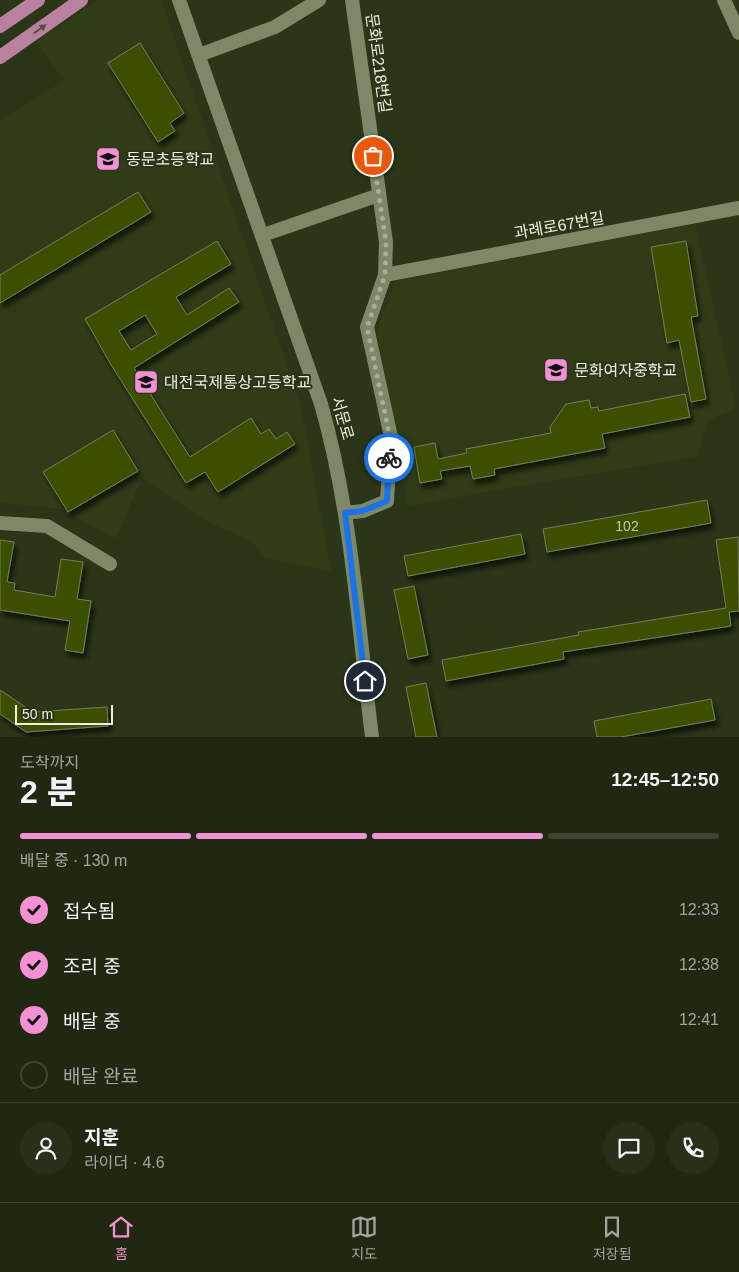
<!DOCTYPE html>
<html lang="ko">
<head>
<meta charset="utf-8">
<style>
  body { margin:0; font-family:Arial,"Noto Sans KR",sans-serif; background:#28301b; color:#f1f3f6; height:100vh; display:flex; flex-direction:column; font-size:19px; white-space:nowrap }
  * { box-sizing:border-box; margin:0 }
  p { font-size:16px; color:#a2a69f }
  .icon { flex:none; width:28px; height:28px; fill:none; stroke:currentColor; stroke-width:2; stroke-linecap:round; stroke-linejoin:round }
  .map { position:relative; height:737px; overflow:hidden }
  .panel { display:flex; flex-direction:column; background:#202812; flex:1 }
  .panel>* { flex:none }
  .scale { position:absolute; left:15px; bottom:12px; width:98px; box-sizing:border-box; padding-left:5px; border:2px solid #e9f0df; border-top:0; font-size:14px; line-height:18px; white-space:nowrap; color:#e9f0df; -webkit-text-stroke:4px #2b3518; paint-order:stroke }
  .pin { position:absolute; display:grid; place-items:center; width:42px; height:42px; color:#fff; margin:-21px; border:2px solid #fff; border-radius:50%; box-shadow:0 1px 5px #0007 }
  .courier { position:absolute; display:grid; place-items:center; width:50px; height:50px; margin:-25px; border:4px solid #1a73e8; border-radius:50%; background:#fff; color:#222; box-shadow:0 1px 6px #0007 }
  .overview em { font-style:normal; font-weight:800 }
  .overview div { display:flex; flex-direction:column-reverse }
  .overview { display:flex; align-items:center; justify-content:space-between; height:85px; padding:0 20px }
  h1 { font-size:32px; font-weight:800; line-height:38px }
  .bar { display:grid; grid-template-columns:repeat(4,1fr); gap:8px 5px; align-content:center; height:60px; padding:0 20px }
  .bar i { height:6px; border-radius:4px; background:#3d4432 }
  .bar .current { background:#f491d4 }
  .bar p { grid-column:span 4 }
  .line { display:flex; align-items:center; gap:12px; padding:0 20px; border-top:1px solid #3d4432 }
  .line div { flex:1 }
  .round { display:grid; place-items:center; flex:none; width:52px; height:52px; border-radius:26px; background:#28301b }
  ol { padding:0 20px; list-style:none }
  li { display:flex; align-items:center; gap:15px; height:55px }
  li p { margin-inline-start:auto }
  li .icon { padding:5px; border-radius:50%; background:#f491d4; color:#111; stroke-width:4 }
  li:last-child { color:#a2a69f }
  li i { width:28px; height:28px; border:2px solid #3d4432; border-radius:50% }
  .tab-bar { display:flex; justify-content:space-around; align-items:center; height:70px; border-top:1px solid #3d4432; background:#202812; font-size:14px; color:#a2a69f }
  .tab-bar a { display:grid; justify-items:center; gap:2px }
  .tab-bar .current { color:#f491d4 }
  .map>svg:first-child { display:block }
  .built { fill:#2f3c17 }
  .building { fill:#3a4f00; stroke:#737f5f; fill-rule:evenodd; filter:url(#shadow) }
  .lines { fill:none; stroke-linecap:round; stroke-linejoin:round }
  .minor { stroke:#7c8868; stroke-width:14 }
  .secondary { stroke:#7c8868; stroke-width:14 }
  .primary { stroke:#ba819f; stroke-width:14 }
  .oneway { fill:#564c40 }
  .done { stroke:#a6af99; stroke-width:5; stroke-dasharray:0 9 }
  .route { stroke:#1a73e8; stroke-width:6 }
  .labels { text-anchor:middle; stroke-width:4; stroke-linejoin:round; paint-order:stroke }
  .number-label { font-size:14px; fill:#bdc8a7 }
  .street-label { font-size:16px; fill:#e9f0df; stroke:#2b3518 }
  .poi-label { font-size:16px; fill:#e9f0df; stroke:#2b3518; text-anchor:start }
</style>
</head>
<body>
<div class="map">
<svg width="739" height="737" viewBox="0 0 739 737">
  <defs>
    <filter id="shadow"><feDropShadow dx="3" dy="5.5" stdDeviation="2.5" flood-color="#0009"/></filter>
  </defs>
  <rect width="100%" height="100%" fill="#2b3518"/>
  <g class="built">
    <polygon points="99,0 161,0 301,406 331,572 265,558 252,542 204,520 142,477 116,539 61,509 0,503 0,121 64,80 36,42"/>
    <polygon points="695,224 736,408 707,421 698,456 407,506 377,331 395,281"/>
  </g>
  <g class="building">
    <polygon points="140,43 184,113 170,123 175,131 158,142 108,63"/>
    <polygon points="138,192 151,212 0,303 0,275"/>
    <path d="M217 241 231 264 176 297 187 315 229 288 239 302 134 368 190 457 251 418 261 434 269 429 276 439 287 432 295 444 218 492 205 472 186 483 110 363 85 319ZM145 315 157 334 131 350 119 331Z"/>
    <polygon points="686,241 698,316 691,317 706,399 691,402 679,340 667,343 651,247"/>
    <polygon points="685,394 690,417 602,434 605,448 494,469 495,475 473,479 470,466 440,471 442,479 420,483 414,447 435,443 438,459 467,453 466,449 551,433 550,427 566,404 589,400 591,408 598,407 599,411"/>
    <polygon points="113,430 138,471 68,512 43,472"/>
    <polygon points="707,500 711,523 547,552 543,529"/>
    <polygon points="521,534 525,554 408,576 404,556"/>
    <polygon points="738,537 739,611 729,612 731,626 563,652 564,659 446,681 442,660 579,635 578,632 726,608 716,540"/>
    <polygon points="0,540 14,542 7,582 15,583 14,590 55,597 61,559 83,562 77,599 91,601 83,653 65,650 70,621 0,610"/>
    <polygon points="414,586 428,655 408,659 394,590"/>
    <polygon points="426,683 437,737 416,737 406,687"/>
    <polygon points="0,690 33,712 107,707 108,726 26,732 0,714"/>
    <polygon points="711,699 715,720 621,737 597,737 594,721"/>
  </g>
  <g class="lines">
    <g class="minor">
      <polyline points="199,55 275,27 319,0"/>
      <polyline points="263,235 379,195"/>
      <polyline points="385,275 739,208"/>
      <polyline points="345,513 363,511 387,501 391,437 367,327 385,275 386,242 352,0"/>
      <polyline points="0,523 47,526 110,564"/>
    </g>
    <g class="secondary">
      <path d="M179 0 321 404C352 512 358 626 372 737"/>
      <polyline points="724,0 739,33"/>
    </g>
    <g class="primary">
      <polyline points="0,26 38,0"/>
      <polyline points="0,57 81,0"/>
    </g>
  </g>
  <defs><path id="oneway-solid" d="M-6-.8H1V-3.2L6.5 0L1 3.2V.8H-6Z" transform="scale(1.25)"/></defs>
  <use class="oneway" href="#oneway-solid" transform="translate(40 29) rotate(-35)"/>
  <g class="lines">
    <polyline class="done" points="373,156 386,242 385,275 367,327 390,438 389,458"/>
    <polyline class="route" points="365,681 345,513 362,511 387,501 389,458"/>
  </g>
  <defs>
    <symbol id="school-square" viewBox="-11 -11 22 22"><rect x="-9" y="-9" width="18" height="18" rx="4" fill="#f491d4" stroke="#2b3518"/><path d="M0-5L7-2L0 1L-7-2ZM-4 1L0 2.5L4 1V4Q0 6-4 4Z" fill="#111"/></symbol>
  </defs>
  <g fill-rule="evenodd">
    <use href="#school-square" x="94" y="145" width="28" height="28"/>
    <use href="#school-square" x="542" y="356" width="28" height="28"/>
    <use href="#school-square" x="132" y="368" width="28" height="28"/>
  </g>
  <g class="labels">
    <g class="number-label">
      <text x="627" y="531">102</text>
    </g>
    <g class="street-label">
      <text transform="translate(379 63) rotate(82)" y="6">문화로218번길</text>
      <text transform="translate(559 225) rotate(-10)" y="6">과례로67번길</text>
      <text transform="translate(343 418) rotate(74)" y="6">서문로</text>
    </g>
    <g class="poi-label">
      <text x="126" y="165">동문초등학교</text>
      <text x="574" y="376">문화여자중학교</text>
      <text x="164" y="388">대전국제통상고등학교</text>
    </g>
  </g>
</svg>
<div class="scale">50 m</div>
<div class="pin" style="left:373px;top:156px;background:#ea580c"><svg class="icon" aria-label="bag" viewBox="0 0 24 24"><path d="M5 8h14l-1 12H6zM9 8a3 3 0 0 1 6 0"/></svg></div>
<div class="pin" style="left:365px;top:681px;background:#1f2937"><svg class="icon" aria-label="home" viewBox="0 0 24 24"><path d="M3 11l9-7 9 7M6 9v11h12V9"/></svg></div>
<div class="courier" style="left:389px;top:458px"><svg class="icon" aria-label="bike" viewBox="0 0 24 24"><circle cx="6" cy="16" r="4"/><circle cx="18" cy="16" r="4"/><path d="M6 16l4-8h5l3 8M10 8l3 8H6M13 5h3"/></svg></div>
</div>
<section class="panel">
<div class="overview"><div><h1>2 분</h1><p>도착까지</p></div><em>12:45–12:50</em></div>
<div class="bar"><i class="current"></i><i class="current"></i><i class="current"></i><i></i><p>배달 중 · 130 m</p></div>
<ol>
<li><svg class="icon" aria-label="check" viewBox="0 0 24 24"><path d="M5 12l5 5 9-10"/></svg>접수됨<p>12:33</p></li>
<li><svg class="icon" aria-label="check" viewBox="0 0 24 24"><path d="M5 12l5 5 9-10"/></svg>조리 중<p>12:38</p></li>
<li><svg class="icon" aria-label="check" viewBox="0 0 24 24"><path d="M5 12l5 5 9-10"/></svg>배달 중<p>12:41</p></li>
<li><i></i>배달 완료</li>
</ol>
<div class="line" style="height:90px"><a class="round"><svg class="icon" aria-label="person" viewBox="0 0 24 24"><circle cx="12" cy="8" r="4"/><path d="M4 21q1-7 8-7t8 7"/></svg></a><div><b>지훈</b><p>라이더 · 4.6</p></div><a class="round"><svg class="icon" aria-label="chat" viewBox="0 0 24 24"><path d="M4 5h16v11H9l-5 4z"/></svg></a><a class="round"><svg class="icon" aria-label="phone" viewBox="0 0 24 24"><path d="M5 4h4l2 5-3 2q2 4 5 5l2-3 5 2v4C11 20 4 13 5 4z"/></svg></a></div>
</section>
<nav class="tab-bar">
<a class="current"><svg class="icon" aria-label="home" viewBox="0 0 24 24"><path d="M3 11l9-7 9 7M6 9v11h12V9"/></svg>홈</a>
<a><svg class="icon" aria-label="map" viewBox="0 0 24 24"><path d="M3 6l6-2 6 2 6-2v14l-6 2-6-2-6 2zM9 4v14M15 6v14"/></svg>지도</a>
<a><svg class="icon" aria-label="saved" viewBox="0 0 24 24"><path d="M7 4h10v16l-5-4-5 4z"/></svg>저장됨</a>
</nav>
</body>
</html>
